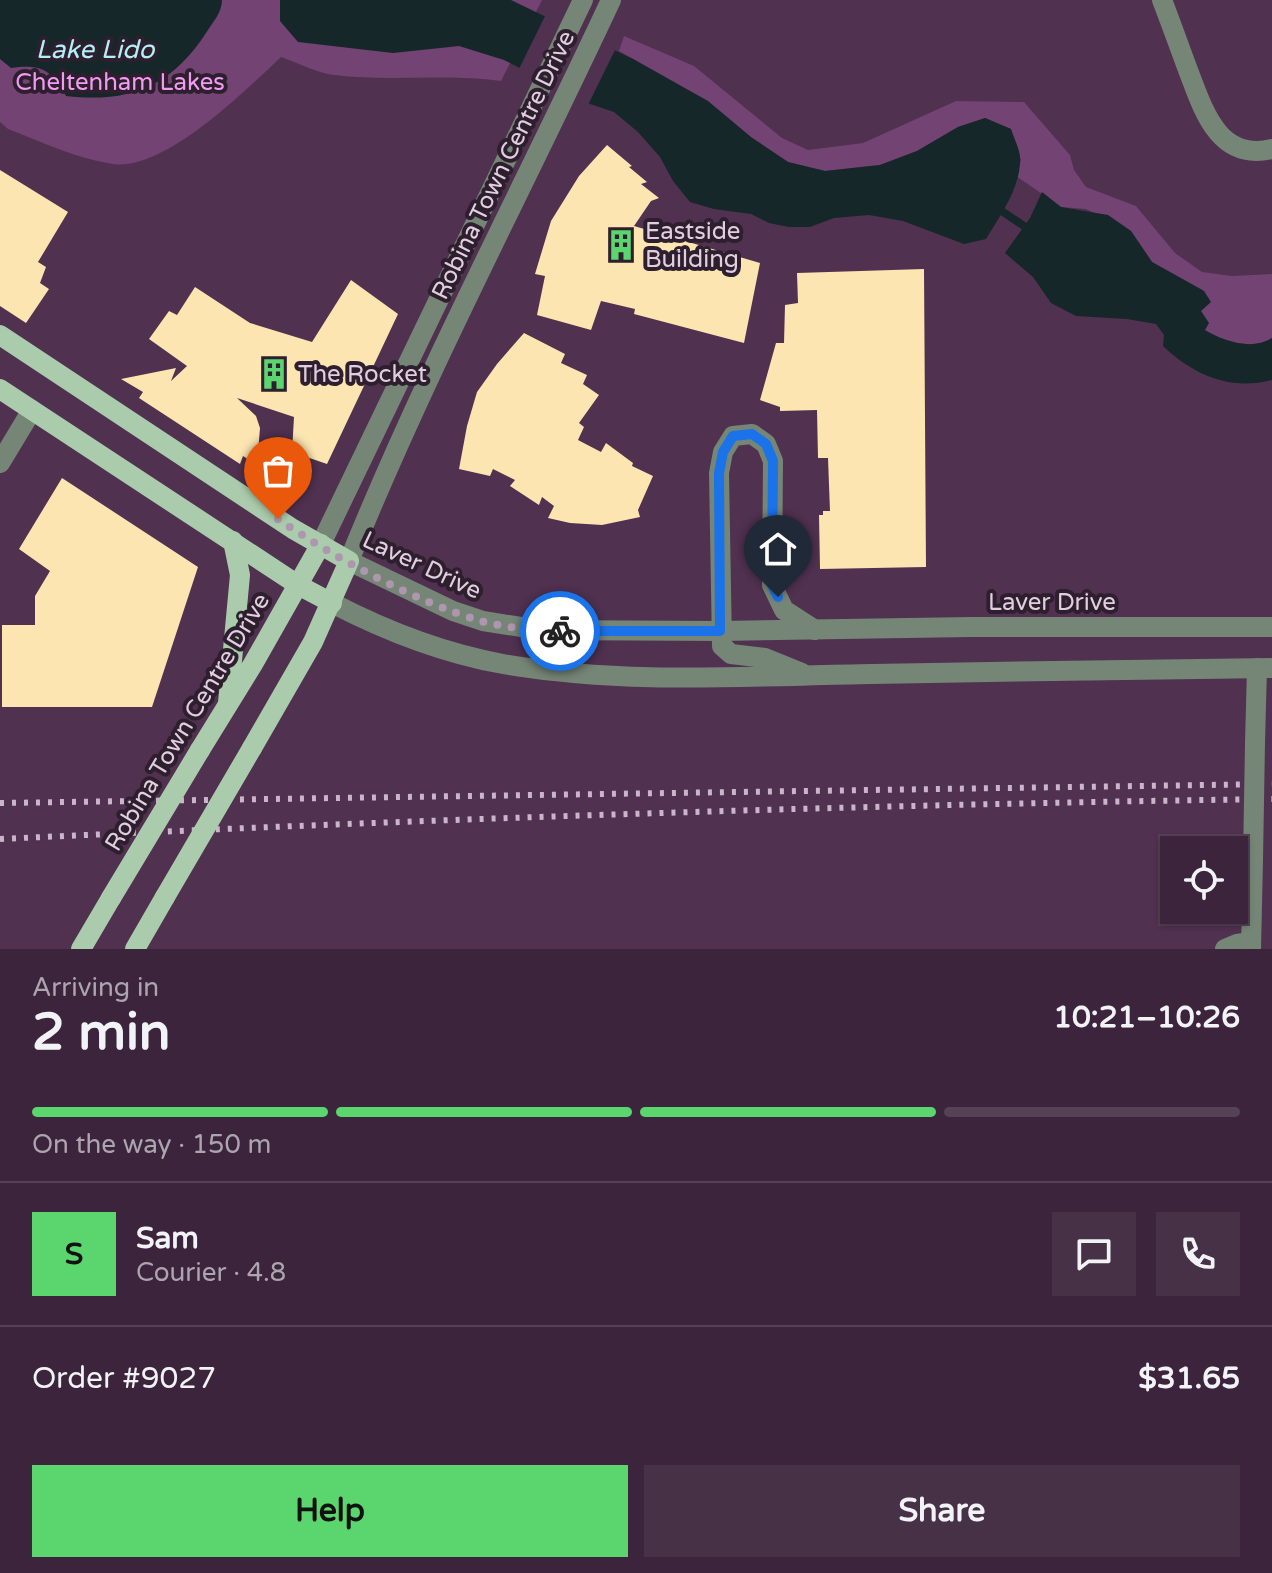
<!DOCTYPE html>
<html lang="en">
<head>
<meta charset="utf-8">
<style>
  body { margin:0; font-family:"Varela Round",sans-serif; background:#473147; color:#f1f3f6; height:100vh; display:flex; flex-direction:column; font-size:30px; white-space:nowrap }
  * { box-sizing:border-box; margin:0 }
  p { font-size:26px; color:#aca5af }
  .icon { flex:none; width:44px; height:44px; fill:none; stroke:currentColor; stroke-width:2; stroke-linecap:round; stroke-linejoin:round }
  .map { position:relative; height:949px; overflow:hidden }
  .sheet { display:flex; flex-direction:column; background:#3c253c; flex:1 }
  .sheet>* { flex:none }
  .buttons { position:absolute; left:1160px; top:836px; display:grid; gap:16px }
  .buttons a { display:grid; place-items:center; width:88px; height:88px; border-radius:0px; background:#3c253c; box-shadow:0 2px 6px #0004,0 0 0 2px #554256; font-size:40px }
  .pin { position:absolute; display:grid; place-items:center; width:68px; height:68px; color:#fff; margin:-82px -34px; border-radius:50% 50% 50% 0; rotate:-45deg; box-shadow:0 0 8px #0007 }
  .pin .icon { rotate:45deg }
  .courier { position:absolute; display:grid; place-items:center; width:80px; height:80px; margin:-40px; border:6px solid #1a73e8; border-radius:50%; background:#fff; color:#222; box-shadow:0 2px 10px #0007 }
  .summary em { font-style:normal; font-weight:700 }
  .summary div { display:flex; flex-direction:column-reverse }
  .summary { display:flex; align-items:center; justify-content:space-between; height:136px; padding:0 32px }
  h1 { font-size:52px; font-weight:700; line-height:60px }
  .bar { display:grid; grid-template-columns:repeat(4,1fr); gap:12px 8px; align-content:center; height:96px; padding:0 32px }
  .bar i { height:10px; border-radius:6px; background:#554256 }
  .bar .current { background:#5bd56e }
  .bar p { grid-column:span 4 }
  .line { display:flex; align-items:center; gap:20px; padding:0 32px; border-top:2px solid #554256 }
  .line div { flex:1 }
  .round { display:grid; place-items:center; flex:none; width:84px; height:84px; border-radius:0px; background:#473147 }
  .action { display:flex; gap:16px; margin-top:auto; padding:16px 32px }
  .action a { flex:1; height:92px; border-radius:0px; background:#5bd56e; color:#111; font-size:32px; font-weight:700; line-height:92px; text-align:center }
  .action a+a { background:#473147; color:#f1f3f6 }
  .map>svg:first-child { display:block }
  .green { fill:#724373 }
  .water { fill:#152729 }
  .pier { fill:#503150 }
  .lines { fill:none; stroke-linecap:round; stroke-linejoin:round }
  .stream { stroke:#152729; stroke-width:8 }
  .building { fill:#fce5b1 }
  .minor { stroke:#758576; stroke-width:20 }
  .major { stroke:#aaccac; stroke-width:20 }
  .rail { stroke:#cab5ca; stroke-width:6; stroke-dasharray:4 8; stroke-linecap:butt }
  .minor-bridge { stroke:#758576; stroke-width:20 }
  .major-bridge { stroke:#aaccac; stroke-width:20 }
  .done { stroke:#ae97ae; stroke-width:8; stroke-dasharray:0 14.4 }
  .route { stroke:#1a73e8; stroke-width:10 }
  .labels { text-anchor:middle; stroke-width:8; stroke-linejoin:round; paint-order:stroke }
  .park-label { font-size:24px; fill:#f19bf2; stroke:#2d1f2d }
  .street-label { font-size:24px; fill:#e1cee1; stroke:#2d1f2d }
  .poi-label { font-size:24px; fill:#e1cee1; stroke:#2d1f2d; text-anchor:start }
  .water-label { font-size:26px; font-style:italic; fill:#b4eff7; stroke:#2d1f2d }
</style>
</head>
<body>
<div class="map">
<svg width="1272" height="949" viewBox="0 0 1272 949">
  <rect width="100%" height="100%" fill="#503150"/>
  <g class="green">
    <path d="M0 0H542L501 81C446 73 390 82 334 75 317 73 298 63 281 57 246 90 164 172 113 164 77 159 42 142 8 129L0 122Z"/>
    <path d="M624 36 694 66 782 138 808 150 863 143 956 101 1024 102 1070 155 1074 170 1086 187 1136 206 1175 253 1202 272 1232 276 1272 274V338C1252 351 1223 341 1204 330L1200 312 1204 291 1152 262 1131 231 1086 209 1061 207 1016 176 1021 160 1011 129 985 118 958 127 917 151 880 165 825 171 788 162 635 60 619 51Z"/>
  </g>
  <g class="water">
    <path d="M0 0H222C222 13 212 23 206 33 170 88 128 103 66 96 51 70 42 64 11 68L0 59Z"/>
    <path d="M280 0H511L635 60 708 101 751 137 788 162 825 171 880 165 917 151 958 127 985 118 1011 129C1014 139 1021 151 1020 161 1020 188 1000 216 986 239L964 244 903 221 869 215 834 218 810 227H789L769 223 751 214 714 209 690 202 673 181 660 157 638 132 614 112 590 104 504 60 459 46 393 53 298 42 280 21Z"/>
    <path d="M1042 192 1061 207 1108 215 1131 231 1152 262 1204 291 1211 302 1201 311 1209 323 1205 330C1223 341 1252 351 1272 338V380C1229 391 1194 375 1163 346L1164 335 1156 324 1127 319 1076 316 1051 303 1033 277 1005 253 1030 218Z"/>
  </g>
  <polygon class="pier" points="547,12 617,46 587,107 518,71"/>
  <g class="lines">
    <polyline class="stream" points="1003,212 1024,226"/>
  </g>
  <g class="building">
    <polygon points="607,145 632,166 629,167 647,182 641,184 659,198 651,201 634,226 760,263 744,343 634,314 635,309 601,301 591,330 537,315 545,276 535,274 551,221 579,176"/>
    <polygon points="0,170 68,212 38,262 46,267 40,283 49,289 26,323 0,306"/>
    <polygon points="924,269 926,567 820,569 819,515 823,515 823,511 830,511 828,458 818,458 817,410 780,411 780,407 760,400 776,343 784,343 785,305 798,303 797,273"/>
    <polygon points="351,280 398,314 327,464 292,452 294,417 237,398 256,416 260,428 257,465 243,456 240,464 139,398 143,392 121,379 176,368 171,381 187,366 149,339 169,311 177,315 195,287 250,323 312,342"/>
    <polygon points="524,333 565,354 561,363 587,375 583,384 599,395 579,423 584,427 578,440 601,452 606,443 633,463 632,466 653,476 638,510 640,517 602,525 570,523 548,518 554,506 542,497 539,505 510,486 515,480 493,469 490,476 459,469 467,426 477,392 497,364"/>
    <polygon points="62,478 198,567 152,707 2,707 2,625 35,625 35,596 50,571 19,549"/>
  </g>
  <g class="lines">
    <g class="minor">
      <path d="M611 0C524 187 426 370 349 561L453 611 483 621 540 630 720 631 971 627H1272"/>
      <path d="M1162 0C1171 23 1179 46 1188 70 1203 109 1218 162 1272 149"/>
      <polyline points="0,463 32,410"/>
      <polyline points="321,544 583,0"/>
      <path d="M332 603C386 631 442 653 503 664 624 685 749 676 872 674 1005 672 1139 669 1272 668"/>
      <polyline points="802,673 765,658 731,654 722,646 719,473 723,452 733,436 752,434 766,444 773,461 772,585 784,610 815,630"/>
      <polyline points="1255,743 1257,668"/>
      <polyline points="1225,949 1237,944 1251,942"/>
      <polyline points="1251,949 1253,860"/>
    </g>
    <g class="major">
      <polyline points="0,335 293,529 349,561 313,642 252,748"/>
      <polyline points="0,389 298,585 332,603"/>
      <polyline points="228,703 240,575 233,541"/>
      <polyline points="200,750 253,664 321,544"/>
      <polyline points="81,949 111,898"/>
      <polyline points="135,949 165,897"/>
    </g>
    <g class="rail">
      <polyline points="0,803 1272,784"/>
      <path d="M0 839C424 819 848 805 1272 799"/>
    </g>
    <polyline class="minor-bridge" points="1253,860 1255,743"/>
    <g class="major-bridge">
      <polyline points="165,897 252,748"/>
      <polyline points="111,898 200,750"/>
    </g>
  </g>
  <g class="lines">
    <path class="done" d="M278 519C333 557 416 602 481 621 506 628 533 630 560 631"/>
    <polyline class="route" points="560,631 720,631 719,473 723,452 733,436 752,434 766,444 773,461 772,585 778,597"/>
  </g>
  <defs>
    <symbol id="building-bare" viewBox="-9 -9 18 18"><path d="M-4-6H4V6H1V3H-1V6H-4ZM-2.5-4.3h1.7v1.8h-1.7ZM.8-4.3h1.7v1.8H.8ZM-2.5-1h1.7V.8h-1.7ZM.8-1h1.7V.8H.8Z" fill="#5bd56e" stroke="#2d1f2d" stroke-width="2.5" paint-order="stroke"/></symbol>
  </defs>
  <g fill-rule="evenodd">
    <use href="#building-bare" x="599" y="223" width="44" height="44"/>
    <use href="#building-bare" x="252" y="352" width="44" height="44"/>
  </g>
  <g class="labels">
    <g class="park-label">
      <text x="120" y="90">Cheltenham Lakes</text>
    </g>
    <g class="street-label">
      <text transform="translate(503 165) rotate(-64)" y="8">Robina Town Centre Drive</text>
      <text transform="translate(422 565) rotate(25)" y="8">Laver Drive</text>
      <text x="1052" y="610">Laver Drive</text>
      <text transform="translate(187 722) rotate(-59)" y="8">Robina Town Centre Drive</text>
    </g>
    <g class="poi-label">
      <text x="645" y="239">Eastside<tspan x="645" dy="28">Building</tspan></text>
      <text x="298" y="382">The Rocket</text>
    </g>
    <g class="water-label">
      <text x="95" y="58">Lake Lido</text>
    </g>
  </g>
</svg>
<div class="buttons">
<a><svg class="icon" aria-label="locate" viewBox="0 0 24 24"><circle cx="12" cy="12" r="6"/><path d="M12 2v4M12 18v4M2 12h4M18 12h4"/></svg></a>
</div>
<div class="pin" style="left:278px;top:519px;background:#ea580c"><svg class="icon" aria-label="bag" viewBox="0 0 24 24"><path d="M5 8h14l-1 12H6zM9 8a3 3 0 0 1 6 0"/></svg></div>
<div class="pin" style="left:778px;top:597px;background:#1f2937"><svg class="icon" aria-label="home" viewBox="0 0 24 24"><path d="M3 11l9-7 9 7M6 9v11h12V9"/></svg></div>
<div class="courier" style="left:560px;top:631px"><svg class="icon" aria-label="bike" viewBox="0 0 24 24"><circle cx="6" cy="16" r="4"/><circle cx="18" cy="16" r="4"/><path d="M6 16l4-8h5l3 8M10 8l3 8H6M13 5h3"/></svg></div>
</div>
<section class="sheet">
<div class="summary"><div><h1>2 min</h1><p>Arriving in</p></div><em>10:21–10:26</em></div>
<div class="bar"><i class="current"></i><i class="current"></i><i class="current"></i><i></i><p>On the way · 150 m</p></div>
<div class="line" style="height:144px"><b class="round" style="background:#5bd56e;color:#111">S</b><div><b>Sam</b><p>Courier · 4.8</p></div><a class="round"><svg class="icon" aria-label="chat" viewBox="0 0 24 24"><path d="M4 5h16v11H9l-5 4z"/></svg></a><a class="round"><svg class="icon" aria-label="phone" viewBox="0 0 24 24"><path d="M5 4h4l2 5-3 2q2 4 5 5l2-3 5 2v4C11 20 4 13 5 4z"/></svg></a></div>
<div class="line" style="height:104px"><div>Order #9027</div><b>$31.65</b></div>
<div class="action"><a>Help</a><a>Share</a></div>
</section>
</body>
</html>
